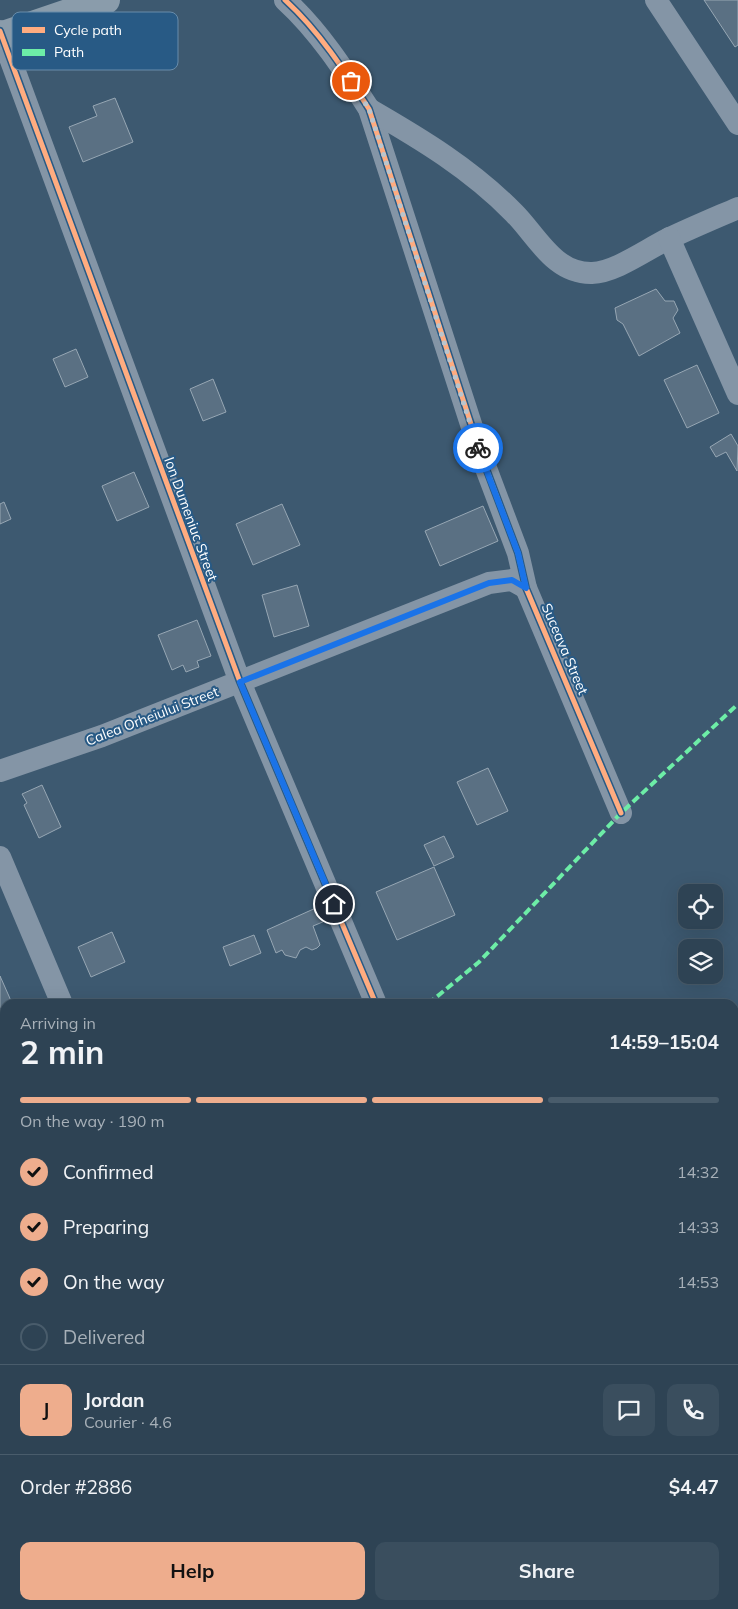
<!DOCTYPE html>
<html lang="en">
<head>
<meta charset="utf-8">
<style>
  body { margin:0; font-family:Mulish,sans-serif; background:#3a4e5e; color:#f1f3f6; height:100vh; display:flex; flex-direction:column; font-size:19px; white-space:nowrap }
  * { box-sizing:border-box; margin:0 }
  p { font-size:16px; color:#a7b0b8 }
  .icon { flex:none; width:28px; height:28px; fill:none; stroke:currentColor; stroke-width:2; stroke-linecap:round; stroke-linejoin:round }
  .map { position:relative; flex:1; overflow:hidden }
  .panel { position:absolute; left:0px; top:999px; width:739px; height:611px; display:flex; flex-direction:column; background:#2e4354; border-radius:15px 15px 0 0; box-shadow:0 5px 20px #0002,0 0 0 1px #495c6b }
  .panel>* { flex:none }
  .controls { position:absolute; left:678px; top:884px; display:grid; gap:10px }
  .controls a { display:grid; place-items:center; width:45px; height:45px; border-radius:10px; background:#2e4354; box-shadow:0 5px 20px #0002,0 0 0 1px #495c6b; font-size:25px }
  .pin { position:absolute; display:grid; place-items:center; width:42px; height:42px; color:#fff; margin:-21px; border:2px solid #fff; border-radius:50%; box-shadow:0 1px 5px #0007 }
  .courier { position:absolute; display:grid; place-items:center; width:50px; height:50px; margin:-25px; border:4px solid #1a73e8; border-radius:50%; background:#fff; color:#222; box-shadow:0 1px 6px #0007 }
  .overview em { font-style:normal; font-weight:700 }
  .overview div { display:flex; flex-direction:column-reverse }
  .overview { display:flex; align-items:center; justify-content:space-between; height:85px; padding:0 20px }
  h1 { font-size:32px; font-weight:700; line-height:38px }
  .bar { display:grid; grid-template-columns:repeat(4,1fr); gap:8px 5px; align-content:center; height:60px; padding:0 20px }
  .bar i { height:6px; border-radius:4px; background:#495c6b }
  .bar .active { background:#eead8d }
  .bar p { grid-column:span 4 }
  .line { display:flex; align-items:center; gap:12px; padding:0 20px; border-top:1px solid #495c6b }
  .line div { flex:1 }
  .round { display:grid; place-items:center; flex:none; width:52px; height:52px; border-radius:10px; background:#3a4e5e }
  ol { padding:0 20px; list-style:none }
  li { display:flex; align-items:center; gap:15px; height:55px }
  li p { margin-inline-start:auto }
  li .icon { padding:5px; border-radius:50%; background:#eead8d; color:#111; stroke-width:4 }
  li:last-child { color:#a7b0b8 }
  li i { width:28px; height:28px; border:2px solid #495c6b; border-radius:50% }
  .action { display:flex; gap:10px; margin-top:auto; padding:10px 20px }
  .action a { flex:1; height:58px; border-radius:10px; background:#eead8d; color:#111; font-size:20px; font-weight:700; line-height:58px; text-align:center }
  .action a+a { background:#3a4e5e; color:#f1f3f6 }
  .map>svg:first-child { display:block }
  .building { fill:#5a7083; stroke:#97a7b4 }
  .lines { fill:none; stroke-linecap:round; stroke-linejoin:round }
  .street { stroke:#8495a6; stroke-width:22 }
  .secondary { stroke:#8a9cab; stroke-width:28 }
  .quiet { stroke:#6deda7; stroke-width:4; stroke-dasharray:8 4; stroke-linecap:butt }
  .cycleway-casing { stroke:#285a85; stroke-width:8 }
  .cycleway { stroke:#ffac80; stroke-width:5 }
  .done { stroke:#bbc5cd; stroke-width:5; stroke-dasharray:0 9 }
  .route { stroke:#1a73e8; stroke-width:6 }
  .labels { text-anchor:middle; stroke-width:4; stroke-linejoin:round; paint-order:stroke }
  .street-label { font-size:14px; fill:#fff; stroke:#285a85 }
  .key { fill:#285a85; stroke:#688caa; stroke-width:1 }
  .key-label { font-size:14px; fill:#fff }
</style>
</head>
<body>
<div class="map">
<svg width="738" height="1609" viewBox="0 0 738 1609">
  <rect width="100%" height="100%" fill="#3d5970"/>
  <g class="building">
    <polygon points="704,0 738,0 738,45 735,47"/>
    <polygon points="115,98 133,142 83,162 69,127 97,116 93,106"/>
    <polygon points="656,289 665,301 674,301 678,310 673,318 680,333 639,356 623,324 617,320 615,308"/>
    <polygon points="76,349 88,377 65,387 53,359"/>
    <polygon points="697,365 719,413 687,428 664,380"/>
    <polygon points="213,379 226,412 203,421 190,389"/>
    <polygon points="731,434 738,446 737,471 726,452 716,457 710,447"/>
    <polygon points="134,472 149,507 117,521 102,486"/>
    <polygon points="4,502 11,519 0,524 0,504"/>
    <polygon points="282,504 300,545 253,565 236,524"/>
    <polygon points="483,506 498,541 440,566 425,531"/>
    <polygon points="297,585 309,626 274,637 262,595"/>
    <polygon points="197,620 211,656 197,661 199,667 186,672 183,665 172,670 158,635"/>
    <polygon points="488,768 508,811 477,825 457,782"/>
    <polygon points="42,785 61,827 39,838 24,805 27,803 22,794"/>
    <polygon points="444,836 454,857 434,866 424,845"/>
    <polygon points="434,867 455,915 397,940 376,892"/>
    <polygon points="318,907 325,921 313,926 320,945 317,948 312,950 306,947 300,950 296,958 285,955 282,950 276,953 267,930"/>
    <polygon points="112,932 125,962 91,977 78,947"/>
    <polygon points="254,935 261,953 230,966 223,947"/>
    <polygon points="0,976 12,1003 5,1004 5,1006 0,1008"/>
    <polygon points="5,1026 5,1073 0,1060 0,1028"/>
  </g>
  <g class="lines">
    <g class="street">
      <path d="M285 0C319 31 344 70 369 109L481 455 518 553 526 588 621 813"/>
      <polyline points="656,0 738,124"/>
      <polyline points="0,31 240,682 376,1004"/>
      <path d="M369 109C421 139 471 169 514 213 537 236 554 274 592 273 616 272 647 249 668 239 691 228 715 218 738 208"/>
      <polyline points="669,238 738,394"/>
      <polyline points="0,771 102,736 489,583 512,580 526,588"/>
      <polyline points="0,857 62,1004"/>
    </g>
    <polyline class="secondary" points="0,36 106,0"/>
    <g class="quiet">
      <polyline points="428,1004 479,962 621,813 738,704"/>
      <polyline points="0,1400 5,1395"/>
    </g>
    <defs>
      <g id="cycleway">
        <path d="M285 0C319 31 344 70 369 109L481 455 518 553 526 588 621 813"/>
        <polyline points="0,31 240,682 376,1004"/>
      </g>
    </defs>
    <use href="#cycleway" class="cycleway-casing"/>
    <use href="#cycleway" class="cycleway"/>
  </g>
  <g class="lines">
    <polyline class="done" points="351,81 369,109 478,448"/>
    <polyline class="route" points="334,904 240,682 489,583 512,580 526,588 518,553 478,448"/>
  </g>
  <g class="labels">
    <g class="street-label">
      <text transform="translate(191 519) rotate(70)" y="5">Ion Dumeniuc Street</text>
      <text transform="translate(565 649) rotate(67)" y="5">Suceava Street</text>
      <text transform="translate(152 716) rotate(-21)" y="5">Calea Orheiului Street</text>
    </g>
  </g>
  <rect x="12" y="12" width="166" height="58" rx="8" class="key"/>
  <rect x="22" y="27" width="23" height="6" fill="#ffac80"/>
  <rect x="22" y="49" width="23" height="7" fill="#6deda7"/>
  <g class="key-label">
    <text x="54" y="35">Cycle path</text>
    <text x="54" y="57">Path</text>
  </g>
</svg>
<div class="controls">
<a><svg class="icon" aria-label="locate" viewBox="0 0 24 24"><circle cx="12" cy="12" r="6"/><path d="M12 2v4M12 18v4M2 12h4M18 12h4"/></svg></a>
<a><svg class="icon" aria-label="layers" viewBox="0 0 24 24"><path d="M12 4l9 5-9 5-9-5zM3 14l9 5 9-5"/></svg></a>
</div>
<div class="pin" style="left:351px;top:81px;background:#ea580c"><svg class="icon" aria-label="bag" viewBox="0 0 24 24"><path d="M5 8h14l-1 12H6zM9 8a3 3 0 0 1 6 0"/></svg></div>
<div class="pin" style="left:334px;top:904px;background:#1f2937"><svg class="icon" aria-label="home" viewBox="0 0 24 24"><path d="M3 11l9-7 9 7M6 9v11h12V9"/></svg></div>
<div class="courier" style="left:478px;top:448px"><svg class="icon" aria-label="bike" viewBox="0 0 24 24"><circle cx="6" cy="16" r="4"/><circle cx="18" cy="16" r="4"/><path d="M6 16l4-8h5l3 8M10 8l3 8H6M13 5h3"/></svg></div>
<section class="panel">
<div class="overview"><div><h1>2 min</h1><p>Arriving in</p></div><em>14:59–15:04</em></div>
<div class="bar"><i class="active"></i><i class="active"></i><i class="active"></i><i></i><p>On the way · 190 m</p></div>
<ol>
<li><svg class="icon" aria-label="check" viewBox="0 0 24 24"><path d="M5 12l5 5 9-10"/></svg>Confirmed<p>14:32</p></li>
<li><svg class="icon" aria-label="check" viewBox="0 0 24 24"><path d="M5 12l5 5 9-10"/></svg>Preparing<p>14:33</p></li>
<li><svg class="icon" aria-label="check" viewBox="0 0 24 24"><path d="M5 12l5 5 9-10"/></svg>On the way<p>14:53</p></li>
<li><i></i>Delivered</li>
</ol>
<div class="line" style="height:90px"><b class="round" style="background:#eead8d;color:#111">J</b><div><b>Jordan</b><p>Courier · 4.6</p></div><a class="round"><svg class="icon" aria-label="chat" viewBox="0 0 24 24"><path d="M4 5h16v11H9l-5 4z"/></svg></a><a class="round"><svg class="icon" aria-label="phone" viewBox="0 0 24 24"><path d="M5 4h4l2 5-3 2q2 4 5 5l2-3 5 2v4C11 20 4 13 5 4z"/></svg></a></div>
<div class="line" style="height:65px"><div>Order #2886</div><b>$4.47</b></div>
<div class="action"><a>Help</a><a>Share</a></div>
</section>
</div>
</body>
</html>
